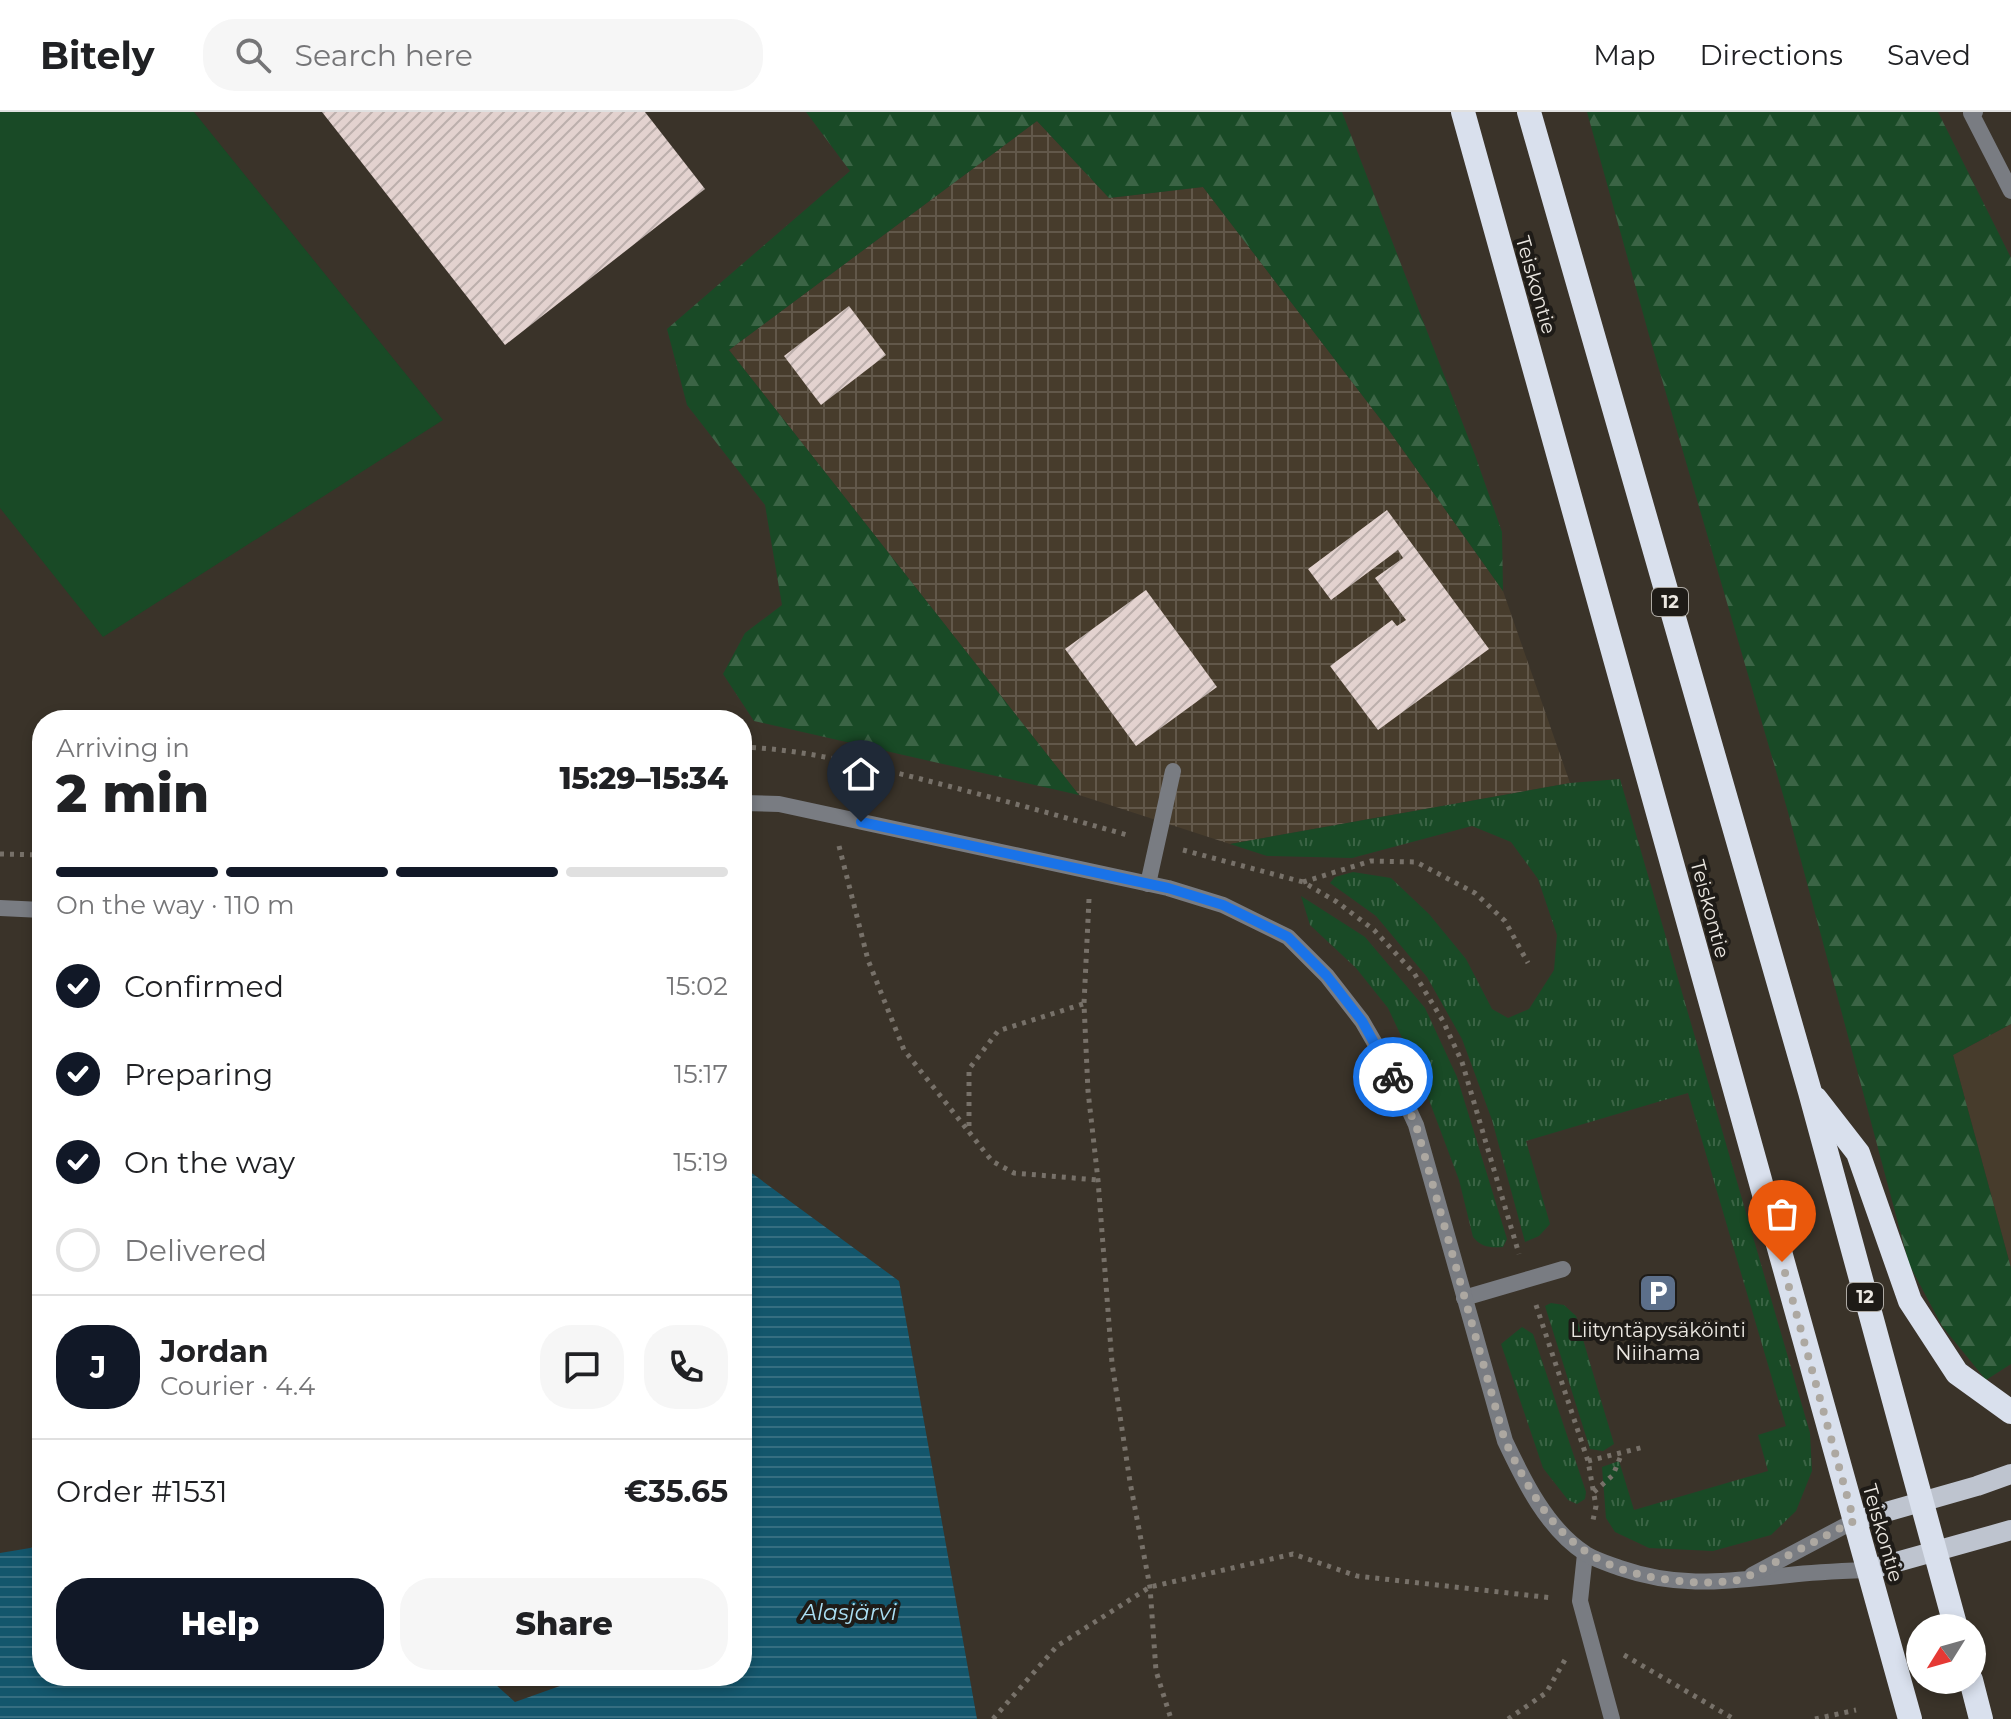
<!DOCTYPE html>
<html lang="en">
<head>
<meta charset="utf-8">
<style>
  body { margin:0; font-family:Montserrat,sans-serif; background:#f6f6f6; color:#202124; height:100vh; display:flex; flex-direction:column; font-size:30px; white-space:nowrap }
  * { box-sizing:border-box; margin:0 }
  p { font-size:26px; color:#757577 }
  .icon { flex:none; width:44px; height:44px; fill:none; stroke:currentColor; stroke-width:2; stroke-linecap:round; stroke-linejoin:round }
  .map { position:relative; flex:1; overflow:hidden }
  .drawer { position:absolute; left:32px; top:598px; width:720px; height:976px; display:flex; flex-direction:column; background:#fff; border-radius:32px; box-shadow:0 4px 12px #0003 }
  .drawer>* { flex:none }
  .needle { width:52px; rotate:233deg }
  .fabs { position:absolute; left:1906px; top:1502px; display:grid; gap:16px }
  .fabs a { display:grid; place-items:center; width:80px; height:80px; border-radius:50%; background:#fff; box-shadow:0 4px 12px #0003; font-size:40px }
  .pin { position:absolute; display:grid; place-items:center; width:68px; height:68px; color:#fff; margin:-82px -34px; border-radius:50% 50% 50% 0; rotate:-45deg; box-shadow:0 0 8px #0007 }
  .pin .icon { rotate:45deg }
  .courier { position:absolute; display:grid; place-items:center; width:80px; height:80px; margin:-40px; border:6px solid #1a73e8; border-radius:50%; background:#fff; color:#222; box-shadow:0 2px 10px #0007 }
  .summary em { font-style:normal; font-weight:800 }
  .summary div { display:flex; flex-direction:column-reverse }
  .summary { display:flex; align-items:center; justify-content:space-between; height:136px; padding:0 24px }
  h1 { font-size:52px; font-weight:800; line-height:60px }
  .bar { display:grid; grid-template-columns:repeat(4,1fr); gap:12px 8px; align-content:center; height:96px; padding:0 24px }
  .bar i { height:10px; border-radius:6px; background:#e0e0e0 }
  .bar .active { background:#111827 }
  .bar p { grid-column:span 4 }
  .line { display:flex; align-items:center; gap:20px; padding:0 24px; border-top:2px solid #e0e0e0 }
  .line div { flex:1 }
  .round { display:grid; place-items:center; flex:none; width:84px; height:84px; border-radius:32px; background:#f6f6f6 }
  ol { padding:0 24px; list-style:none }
  li { display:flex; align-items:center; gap:24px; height:88px }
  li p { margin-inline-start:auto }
  li .icon { padding:8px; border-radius:50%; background:#111827; color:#fff; stroke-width:4 }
  li:last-child { color:#757577 }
  li i { width:44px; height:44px; border:4px solid #e0e0e0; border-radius:50% }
  .primary-button { display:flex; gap:16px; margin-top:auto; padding:16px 24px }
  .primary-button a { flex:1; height:92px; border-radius:32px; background:#111827; color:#fff; font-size:32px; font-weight:800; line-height:92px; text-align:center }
  .primary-button a+a { background:#f6f6f6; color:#202124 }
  header { display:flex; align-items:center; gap:48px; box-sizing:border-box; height:112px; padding:0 40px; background:#fff; border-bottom:2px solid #e0e0e0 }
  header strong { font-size:38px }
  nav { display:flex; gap:44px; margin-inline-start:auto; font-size:28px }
  .search { width:560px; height:72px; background:#f6f6f6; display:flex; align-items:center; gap:20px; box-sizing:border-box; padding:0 28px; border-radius:32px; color:#757577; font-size:30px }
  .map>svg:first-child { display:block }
  .built { fill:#473c2c }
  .industrial { fill:url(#industrial-grid) }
  .grass { fill:url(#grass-tufts) }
  .forest { fill:url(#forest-firs) }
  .pitch { fill:#194a26 }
  .water { fill:url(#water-rules) }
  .building { fill:url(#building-hatch) }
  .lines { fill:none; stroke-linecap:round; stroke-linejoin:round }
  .path { stroke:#777169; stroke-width:5; stroke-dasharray:4 6; stroke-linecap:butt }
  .lane { stroke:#797c82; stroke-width:16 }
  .street { stroke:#797c82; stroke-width:16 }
  .primary { stroke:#bec4cf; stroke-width:20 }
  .highway { stroke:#d9e0ed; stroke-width:24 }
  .done { stroke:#ada8a1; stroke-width:8; stroke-dasharray:0 14.4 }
  .route { stroke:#1a73e8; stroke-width:10 }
  .labels { text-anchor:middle; stroke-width:8; stroke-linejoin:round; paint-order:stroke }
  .shield { fill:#1e1b17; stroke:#aeaaa4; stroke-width:2 }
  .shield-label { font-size:18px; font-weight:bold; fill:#ebe7e1 }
  .street-label { font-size:20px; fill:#ebe7e1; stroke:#1e1b17 }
  .poi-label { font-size:20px; fill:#ebe7e1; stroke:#1e1b17 }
  .water-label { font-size:22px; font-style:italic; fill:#ace0f5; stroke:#1e1b17 }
</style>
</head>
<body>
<header>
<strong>Bitely</strong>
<div class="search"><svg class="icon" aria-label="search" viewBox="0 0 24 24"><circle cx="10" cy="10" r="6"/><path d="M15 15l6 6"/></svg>Search here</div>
<nav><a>Map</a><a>Directions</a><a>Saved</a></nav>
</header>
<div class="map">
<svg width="2011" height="1607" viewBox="0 0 2011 1607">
  <defs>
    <pattern id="industrial-grid" width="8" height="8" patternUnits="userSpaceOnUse" patternTransform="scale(2)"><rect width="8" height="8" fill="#473c2c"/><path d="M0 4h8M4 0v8" fill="none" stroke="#62584a"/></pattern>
    <pattern id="grass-tufts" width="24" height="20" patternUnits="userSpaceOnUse" patternTransform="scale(2)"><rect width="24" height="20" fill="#194a26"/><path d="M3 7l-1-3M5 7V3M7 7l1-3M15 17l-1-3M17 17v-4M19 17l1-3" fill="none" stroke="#3b6445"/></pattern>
    <pattern id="forest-firs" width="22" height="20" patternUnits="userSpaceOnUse" patternTransform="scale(2)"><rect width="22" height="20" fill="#194a26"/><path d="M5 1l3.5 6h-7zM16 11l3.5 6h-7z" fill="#3b6445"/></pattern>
    <pattern id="water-rules" width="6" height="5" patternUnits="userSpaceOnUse" patternTransform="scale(2)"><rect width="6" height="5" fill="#13566c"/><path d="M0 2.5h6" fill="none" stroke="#366e81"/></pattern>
    <pattern id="building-hatch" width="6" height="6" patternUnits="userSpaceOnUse" patternTransform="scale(2)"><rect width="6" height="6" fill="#e3d2cf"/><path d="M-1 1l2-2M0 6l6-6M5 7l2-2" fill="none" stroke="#bcafac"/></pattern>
  </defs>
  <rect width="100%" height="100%" fill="#3a3329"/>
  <polygon class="built" points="2011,912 2011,1156 1953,943"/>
  <polygon class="industrial" points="1037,9 1109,86 1203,75 1388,317 1503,479 1570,671 1230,732 1079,683 729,238"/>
  <g class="grass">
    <polygon points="1620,667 1810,1321 1812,1359 1796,1399 1771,1423 1713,1439 1649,1436 1615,1420 1606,1406 1602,1355 1619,1349 1634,1398 1768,1359 1758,1323 1786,1314 1688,981 1526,1029 1550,1112 1539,1124 1525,1130 1492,1008 1462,927 1427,865 1376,804 1330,771 1335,765 1353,760 1391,766 1429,802 1466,847 1492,897 1508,906 1529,897 1554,858 1557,823 1538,767 1511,730 1472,714 1352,746 1267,744 1230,732 1570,671"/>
    <path d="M1301 784 1365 825 1425 896 1457 965 1507 1127 1503 1135C1490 1136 1481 1135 1473 1125L1459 1068 1420 964 1388 896 1356 856 1310 813Z"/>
    <polygon points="1551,1191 1564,1193 1576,1204 1614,1332 1603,1339 1590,1337 1545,1194"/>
    <polygon points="1522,1215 1533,1222 1586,1380 1585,1387 1577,1392 1568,1388 1543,1356 1501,1232"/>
  </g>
  <g class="forest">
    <polygon points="806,0 1342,0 1475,343 1502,420 1503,479 1388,317 1203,75 1109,86 1037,9 729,238 1079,683 754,609 723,562 745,521 782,493 765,393 687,293 667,217 850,59"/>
    <polygon points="1587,0 1938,0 2011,146 2011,912 1953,943 2011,1156 2011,1252 1986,1268 1942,1214 1909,1152 1788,700 1649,223"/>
  </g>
  <polygon class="pitch" points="0,0 194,0 443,308 103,525 0,396"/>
  <polygon class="water" points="742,1054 899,1169 977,1607 0,1607 0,1441 42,1434 42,1564 486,1564 515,1590 588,1564 742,1564"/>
  <g class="building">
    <polygon points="322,0 645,0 705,77 505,233"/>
    <polygon points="849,194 886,243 821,293 784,244"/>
    <polygon points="1387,398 1489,537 1378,618 1330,554 1392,508 1397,514 1406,508 1375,466 1403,446 1398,438 1331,488 1308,457"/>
    <polygon points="1146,478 1217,575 1136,634 1065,537"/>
  </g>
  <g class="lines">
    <g class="path">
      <path d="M742 635C798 637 851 650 905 663 981 682 1056 703 1131 724"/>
      <polyline points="839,734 868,848 904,938 969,1020"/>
      <polyline points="1183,738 1303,770 1337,790 1374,818 1414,861 1443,909 1462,950 1519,1142"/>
      <polyline points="0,742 42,743"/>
      <polyline points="1303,770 1371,749 1416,750 1475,781 1505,809 1528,851"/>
      <polyline points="1089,787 1084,892 1088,979 1098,1068 1112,1251 1130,1370 1150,1475 1156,1559 1171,1607"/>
      <polyline points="1083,892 998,919 969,957 969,1020 992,1049 1014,1061 1098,1068"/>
      <polyline points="1536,1193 1588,1349 1596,1394 1592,1413"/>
      <polyline points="1588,1349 1644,1335"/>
      <polyline points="1594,1380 1613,1363 1622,1341"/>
      <polyline points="1624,1543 1734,1607"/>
      <polyline points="993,1607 1057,1534 1150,1475 1293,1442 1357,1464 1553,1486"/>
      <polyline points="1508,1607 1546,1581 1566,1546"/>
      <polyline points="1815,1607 1856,1598"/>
    </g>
    <g class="lane">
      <polyline points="1975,0 1971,1 2011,79"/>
      <polyline points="1148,772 1173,659"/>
      <polyline points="1464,1186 1563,1157"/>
      <polyline points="1585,1442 1580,1489 1612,1607"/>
    </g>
    <g class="street">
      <path d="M742 691 779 692 1168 776 1223 793 1288 825 1327 864 1362 909 1391 959 1416 1013 1505 1329C1524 1369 1547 1417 1586 1442 1596 1448 1609 1452 1620 1456 1681 1477 1727 1469 1789 1463 1815 1460 1842 1459 1868 1458"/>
      <polyline points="0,796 42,798"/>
      <polyline points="1752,1463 1854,1409"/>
    </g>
    <g class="primary">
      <polyline points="1854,1409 1977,1374 2011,1362"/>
      <polyline points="1868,1458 2011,1418"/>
    </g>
    <g class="highway">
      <polyline points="1463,0 1910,1607"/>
      <polyline points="1529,0 1810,980 1956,1516"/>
      <polyline points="1816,987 1858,1041 1910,1189 1957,1261 2011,1300"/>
      <polyline points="1971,1568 1981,1607"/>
    </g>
  </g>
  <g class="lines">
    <path class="done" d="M1393 965 1416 1013 1505 1329C1544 1409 1575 1456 1670 1468 1695 1471 1718 1472 1743 1467L1854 1409 1782 1150"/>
    <polyline class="route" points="861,710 1168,776 1223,793 1288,825 1327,864 1362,909 1393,965"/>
  </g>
  <defs>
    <symbol id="parking-square" viewBox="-11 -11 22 22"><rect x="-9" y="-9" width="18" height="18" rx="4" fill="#5c6f8a" stroke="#1e1b17"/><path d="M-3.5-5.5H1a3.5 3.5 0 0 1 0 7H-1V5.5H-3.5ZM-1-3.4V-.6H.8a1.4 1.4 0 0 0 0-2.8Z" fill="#fff"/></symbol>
  </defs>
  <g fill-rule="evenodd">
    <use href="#parking-square" x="1636" y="1159" width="44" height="44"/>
  </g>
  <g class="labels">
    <g class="shield">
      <rect x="1652" y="476" width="36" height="28" rx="6"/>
      <rect x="1847" y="1171" width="36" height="28" rx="6"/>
    </g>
    <g class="shield-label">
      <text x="1670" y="496">12</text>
      <text x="1865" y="1191">12</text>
    </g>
    <g class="street-label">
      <text transform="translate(1536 173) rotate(74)" y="7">Teiskontie</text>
      <text transform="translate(1710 797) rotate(75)" y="7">Teiskontie</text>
      <text transform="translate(1883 1421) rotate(74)" y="7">Teiskontie</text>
    </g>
    <g class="poi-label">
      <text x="1658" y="1225">Liityntäpysäköinti<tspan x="1658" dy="23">Niihama</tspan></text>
    </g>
    <g class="water-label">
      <text x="849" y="1508">Alasjärvi</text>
    </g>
  </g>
</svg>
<div class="fabs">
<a><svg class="needle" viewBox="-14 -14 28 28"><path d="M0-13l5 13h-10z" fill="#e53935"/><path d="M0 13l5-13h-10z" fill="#757577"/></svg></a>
</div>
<div class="pin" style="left:1782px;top:1150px;background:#ea580c"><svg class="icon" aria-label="bag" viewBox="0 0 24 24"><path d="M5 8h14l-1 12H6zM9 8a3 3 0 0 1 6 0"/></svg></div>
<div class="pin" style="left:861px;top:710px;background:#1f2937"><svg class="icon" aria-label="home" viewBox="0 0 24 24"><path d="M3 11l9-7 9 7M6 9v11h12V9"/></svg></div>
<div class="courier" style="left:1393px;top:965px"><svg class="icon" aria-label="bike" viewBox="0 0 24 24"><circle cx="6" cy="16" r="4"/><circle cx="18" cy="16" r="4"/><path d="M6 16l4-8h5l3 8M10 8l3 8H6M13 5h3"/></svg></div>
<section class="drawer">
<div class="summary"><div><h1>2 min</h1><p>Arriving in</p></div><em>15:29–15:34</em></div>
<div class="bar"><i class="active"></i><i class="active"></i><i class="active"></i><i></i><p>On the way · 110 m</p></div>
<ol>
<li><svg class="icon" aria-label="check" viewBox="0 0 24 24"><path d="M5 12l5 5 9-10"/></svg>Confirmed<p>15:02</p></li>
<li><svg class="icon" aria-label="check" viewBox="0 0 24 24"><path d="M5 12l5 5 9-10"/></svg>Preparing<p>15:17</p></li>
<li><svg class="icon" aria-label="check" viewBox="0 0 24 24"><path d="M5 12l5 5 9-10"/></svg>On the way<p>15:19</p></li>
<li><i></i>Delivered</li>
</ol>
<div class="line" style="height:144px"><b class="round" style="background:#111827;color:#fff">J</b><div><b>Jordan</b><p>Courier · 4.4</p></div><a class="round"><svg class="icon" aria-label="chat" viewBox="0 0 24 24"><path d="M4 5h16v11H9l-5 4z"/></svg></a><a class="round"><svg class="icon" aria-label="phone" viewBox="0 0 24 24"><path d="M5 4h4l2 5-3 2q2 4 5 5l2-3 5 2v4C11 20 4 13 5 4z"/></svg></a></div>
<div class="line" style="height:104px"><div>Order #1531</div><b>€35.65</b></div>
<div class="primary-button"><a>Help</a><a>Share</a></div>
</section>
</div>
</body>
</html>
